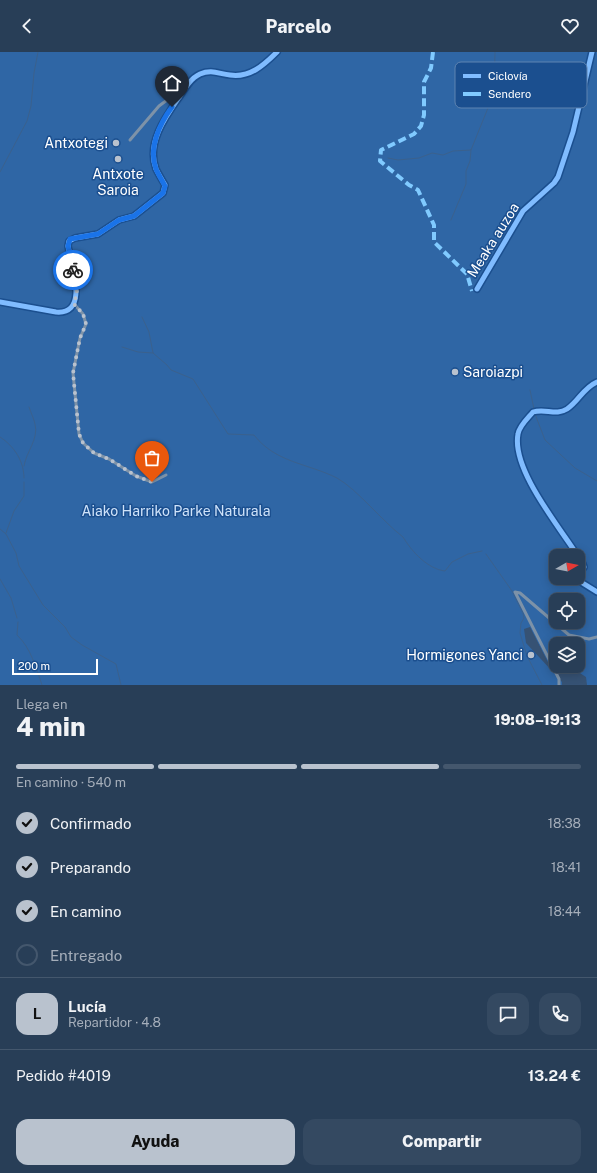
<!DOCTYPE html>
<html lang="es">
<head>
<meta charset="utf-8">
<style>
  body { margin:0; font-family:"Public Sans",sans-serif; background:#344961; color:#f1f3f6; height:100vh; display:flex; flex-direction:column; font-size:15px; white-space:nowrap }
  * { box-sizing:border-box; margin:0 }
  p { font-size:13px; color:#a5aeba }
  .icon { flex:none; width:22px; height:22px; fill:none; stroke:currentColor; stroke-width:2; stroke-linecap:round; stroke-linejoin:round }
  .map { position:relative; height:633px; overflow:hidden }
  .drawer { display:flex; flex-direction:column; background:#283e57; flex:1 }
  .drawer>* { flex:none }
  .needle { width:26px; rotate:81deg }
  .tools { position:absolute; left:549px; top:497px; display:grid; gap:8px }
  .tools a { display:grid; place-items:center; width:36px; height:36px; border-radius:8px; background:#283e57; box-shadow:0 2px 10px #0003,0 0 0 1px #44576d; font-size:20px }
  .scale { position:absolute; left:12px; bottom:10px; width:86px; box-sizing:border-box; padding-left:4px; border:2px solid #fff; border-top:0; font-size:11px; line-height:14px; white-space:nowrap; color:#fff; -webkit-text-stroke:3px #1b4f8f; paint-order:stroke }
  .pin { position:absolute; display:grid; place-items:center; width:34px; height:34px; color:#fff; margin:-41px -17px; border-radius:50% 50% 50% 0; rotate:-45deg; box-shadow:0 0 4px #0007 }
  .pin .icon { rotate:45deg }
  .courier { position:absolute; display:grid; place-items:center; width:40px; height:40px; margin:-20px; border:3px solid #1a73e8; border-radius:50%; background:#fff; color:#222; box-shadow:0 1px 5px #0007 }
  .overview em { font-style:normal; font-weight:800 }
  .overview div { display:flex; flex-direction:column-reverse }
  .overview { display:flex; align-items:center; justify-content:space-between; height:68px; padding:0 16px }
  h1 { font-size:26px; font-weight:800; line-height:30px }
  .bar { display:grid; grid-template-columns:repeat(4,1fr); gap:6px 4px; align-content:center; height:48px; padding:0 16px }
  .bar i { height:5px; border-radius:3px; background:#44576d }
  .bar .selected { background:#b9c2ce }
  .bar p { grid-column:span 4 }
  .line { display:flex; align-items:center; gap:10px; padding:0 16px; border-top:1px solid #44576d }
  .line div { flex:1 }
  .round { display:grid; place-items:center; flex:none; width:42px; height:42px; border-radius:12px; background:#344961 }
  ol { padding:0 16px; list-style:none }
  li { display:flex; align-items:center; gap:12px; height:44px }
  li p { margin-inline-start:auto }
  li .icon { padding:4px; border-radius:50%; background:#b9c2ce; color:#111; stroke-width:4 }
  li:last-child { color:#a5aeba }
  li i { width:22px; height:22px; border:2px solid #44576d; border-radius:50% }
  .button { display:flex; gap:8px; margin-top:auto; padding:8px 16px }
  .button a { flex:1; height:46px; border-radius:12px; background:#b9c2ce; color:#111; font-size:16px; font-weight:800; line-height:46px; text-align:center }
  .button a+a { background:#344961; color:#f1f3f6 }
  header { display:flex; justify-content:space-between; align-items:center; height:52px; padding:0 16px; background:#283e57; font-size:18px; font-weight:800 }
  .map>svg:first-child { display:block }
  .green { fill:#2f66a5; fill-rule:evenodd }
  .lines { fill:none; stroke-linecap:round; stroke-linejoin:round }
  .stream { stroke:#3b618d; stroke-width:1 }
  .street { stroke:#7d92a8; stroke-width:3 }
  .secondary { stroke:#798da4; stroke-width:4.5 }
  .quiet { stroke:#80caff; stroke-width:4; stroke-dasharray:8 4; stroke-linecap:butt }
  .cycleway-casing { stroke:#1b4f8f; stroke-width:8 }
  .cycleway { stroke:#80bcff; stroke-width:5 }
  .done { stroke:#b9c2ce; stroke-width:4; stroke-dasharray:0 7.2 }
  .route { stroke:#1a73e8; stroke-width:5 }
  .poi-dot { fill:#b9c2ce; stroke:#1b4f8f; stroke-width:1.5 }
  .labels { text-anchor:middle; stroke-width:3; stroke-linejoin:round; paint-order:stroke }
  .poi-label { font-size:14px; fill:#fff; stroke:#1b4f8f; text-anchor:end }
  .street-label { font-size:14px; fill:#fff; stroke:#1b4f8f }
  .park-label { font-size:14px; fill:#cfe3fa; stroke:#1b4f8f }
  .key { fill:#1b4f8f; stroke:#5f84b1; stroke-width:1 }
  .key-label { font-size:11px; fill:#fff }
</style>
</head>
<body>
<header><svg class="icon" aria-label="back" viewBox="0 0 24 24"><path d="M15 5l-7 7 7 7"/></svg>Parcelo<svg class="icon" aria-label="heart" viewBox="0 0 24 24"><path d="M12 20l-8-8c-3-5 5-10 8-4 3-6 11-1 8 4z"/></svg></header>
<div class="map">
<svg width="597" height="633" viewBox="0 0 597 633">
  <rect width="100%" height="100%" fill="#365274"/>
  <path class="green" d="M0 0H597V633H587L586 625 572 616 555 622 562 630V633H0ZM556 504H578V526H556ZM556 548H578V570H556ZM530 575 553 620 526 591 524 577ZM556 592H578V614H556Z"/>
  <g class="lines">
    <g class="stream">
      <polyline points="388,106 398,108 419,106 432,101 443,103 453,99 471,98 494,41 495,0"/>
      <polyline points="0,120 27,69 31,54 34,21 38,0"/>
      <polyline points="451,168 466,132 466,119 470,109 471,98"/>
      <path d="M142 265 149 280 153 301 167 313 171 318 193 327 228 382 254 383C276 411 307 411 337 426 358 438 382 469 403 485 412 500 428 517 445 519L452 510 468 502 482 499"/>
      <polyline points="122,295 138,300 153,301"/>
      <polyline points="530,338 534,357"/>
      <polyline points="535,362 545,388 575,416 597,429"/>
      <path d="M0 385C14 394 24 409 24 426"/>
      <path d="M24 414C26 400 39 387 35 372 34 367 31 361 29 355"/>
      <polyline points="0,477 6,482 16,501 19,514 43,553 65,575 71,585 82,593 116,612 121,633"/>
      <polyline points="6,481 14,459 24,444 24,430"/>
      <polyline points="486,502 512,539 523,561 524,566 521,571 520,581 527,604 542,633"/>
      <polyline points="0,527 11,546 17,566"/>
      <path d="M18 570 17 583C31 596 36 616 42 633"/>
    </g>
    <g class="street">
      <polyline points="130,88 159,54 186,34"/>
      <polyline points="477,237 523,159 554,131 558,125 573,80 592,0"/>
      <polyline points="74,252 83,262 86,272 80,286 73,321 79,382 83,391 94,401 109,407 136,424 152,430 166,423"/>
      <path d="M597 330C583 336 579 349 567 357 556 364 545 356 533 360 528 366 519 374 518 382 511 419 564 480 583 512L584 515 578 524 581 530 597 540"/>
      <polyline points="559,633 559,627 515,540 520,541 569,583 589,587 597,585"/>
    </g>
    <path class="secondary" d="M0 250 56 260C90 263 71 212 68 194L69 189 75 186 98 182 119 168 134 164 163 141 165 133C162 128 159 123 156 117 146 91 166 64 180 44 185 36 191 26 200 22 212 17 219 22 230 23 250 26 264 13 277 0"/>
    <polyline class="quiet" points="433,0 431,16 424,30 424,63 421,74 414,82 381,98 380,109 409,133 418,138 434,173 434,190 467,222 472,239"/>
    <defs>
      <g id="cycleway">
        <polyline points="477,237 523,159 554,131 558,125 573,80 592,0"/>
        <path d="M0 250 56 260C90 263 71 212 68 194L69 189 75 186 98 182 119 168 134 164 163 141 165 133C162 128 159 123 156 117 146 91 166 64 180 44 185 36 191 26 200 22 212 17 219 22 230 23 250 26 264 13 277 0"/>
        <path d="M597 330C583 336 579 349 567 357 556 364 545 356 533 360 528 366 519 374 518 382 511 419 564 480 583 512L584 515 578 524 581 530 597 540"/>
      </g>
    </defs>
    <use href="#cycleway" class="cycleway-casing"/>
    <use href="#cycleway" class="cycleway"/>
  </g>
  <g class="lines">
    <polyline class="done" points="73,218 77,240 74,252 83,262 86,272 80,286 73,321 79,382 83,391 94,401 109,407 136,424 152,430"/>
    <path class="route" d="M73 218 68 194 70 187 98 182 119 168 134 164 163 141 165 134C162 128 158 122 156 117 148 96 160 71 172 55"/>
  </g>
  <g class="poi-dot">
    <circle cx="116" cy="91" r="4"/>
    <circle cx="118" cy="107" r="4"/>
    <circle cx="455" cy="320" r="4"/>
    <circle cx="531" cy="603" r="4"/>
  </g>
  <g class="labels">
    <g class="poi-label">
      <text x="108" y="96">Antxotegi</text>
      <text x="118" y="127" text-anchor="middle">Antxote<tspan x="118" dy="16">Saroia</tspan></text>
      <text x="463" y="325" text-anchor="start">Saroiazpi</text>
      <text x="523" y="608">Hormigones Yanci</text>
    </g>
    <g class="street-label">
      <text transform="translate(493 188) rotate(-58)" y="5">Meaka auzoa</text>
    </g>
    <g class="park-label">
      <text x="176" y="464">Aiako Harriko Parke Naturala</text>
    </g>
  </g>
  <rect x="455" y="10" width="132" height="46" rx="6" class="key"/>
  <rect x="463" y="22" width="18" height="4" fill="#80bcff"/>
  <rect x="463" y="40" width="18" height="4" fill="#80caff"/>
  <g class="key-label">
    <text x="488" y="28">Ciclovía</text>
    <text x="488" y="46">Sendero</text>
  </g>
</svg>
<div class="tools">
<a><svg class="needle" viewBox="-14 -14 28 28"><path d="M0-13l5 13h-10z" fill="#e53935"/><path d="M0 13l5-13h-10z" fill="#a5aeba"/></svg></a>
<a><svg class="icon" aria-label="locate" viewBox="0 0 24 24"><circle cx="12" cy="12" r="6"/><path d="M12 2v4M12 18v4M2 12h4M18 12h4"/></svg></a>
<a><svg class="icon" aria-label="layers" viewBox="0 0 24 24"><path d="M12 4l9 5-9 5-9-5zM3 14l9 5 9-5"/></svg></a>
</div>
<div class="scale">200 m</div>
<div class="pin" style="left:152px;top:430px;background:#ea580c"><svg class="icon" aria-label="bag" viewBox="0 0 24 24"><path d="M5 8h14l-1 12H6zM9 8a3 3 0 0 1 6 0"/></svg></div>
<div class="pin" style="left:172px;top:55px;background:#1f2937"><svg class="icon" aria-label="home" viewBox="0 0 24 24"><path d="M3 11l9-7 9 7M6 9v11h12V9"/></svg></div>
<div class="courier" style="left:73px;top:218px"><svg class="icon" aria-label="bike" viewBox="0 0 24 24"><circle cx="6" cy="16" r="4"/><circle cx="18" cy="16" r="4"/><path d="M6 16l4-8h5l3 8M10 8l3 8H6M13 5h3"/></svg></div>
</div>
<section class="drawer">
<div class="overview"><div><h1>4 min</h1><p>Llega en</p></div><em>19:08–19:13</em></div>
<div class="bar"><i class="selected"></i><i class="selected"></i><i class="selected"></i><i></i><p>En camino · 540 m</p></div>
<ol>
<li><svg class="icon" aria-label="check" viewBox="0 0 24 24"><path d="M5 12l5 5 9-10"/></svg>Confirmado<p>18:38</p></li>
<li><svg class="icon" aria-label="check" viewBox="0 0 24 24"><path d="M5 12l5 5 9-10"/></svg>Preparando<p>18:41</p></li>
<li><svg class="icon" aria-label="check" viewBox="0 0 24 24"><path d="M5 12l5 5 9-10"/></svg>En camino<p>18:44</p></li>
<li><i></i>Entregado</li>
</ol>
<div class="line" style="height:72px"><b class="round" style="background:#b9c2ce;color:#111">L</b><div><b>Lucía</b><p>Repartidor · 4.8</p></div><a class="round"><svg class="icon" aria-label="chat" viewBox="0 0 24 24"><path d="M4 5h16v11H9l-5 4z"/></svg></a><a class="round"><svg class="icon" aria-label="phone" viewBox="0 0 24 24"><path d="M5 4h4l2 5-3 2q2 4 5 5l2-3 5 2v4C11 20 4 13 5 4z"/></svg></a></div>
<div class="line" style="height:52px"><div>Pedido #4019</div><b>13.24 €</b></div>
<div class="button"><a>Ayuda</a><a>Compartir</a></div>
</section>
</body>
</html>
